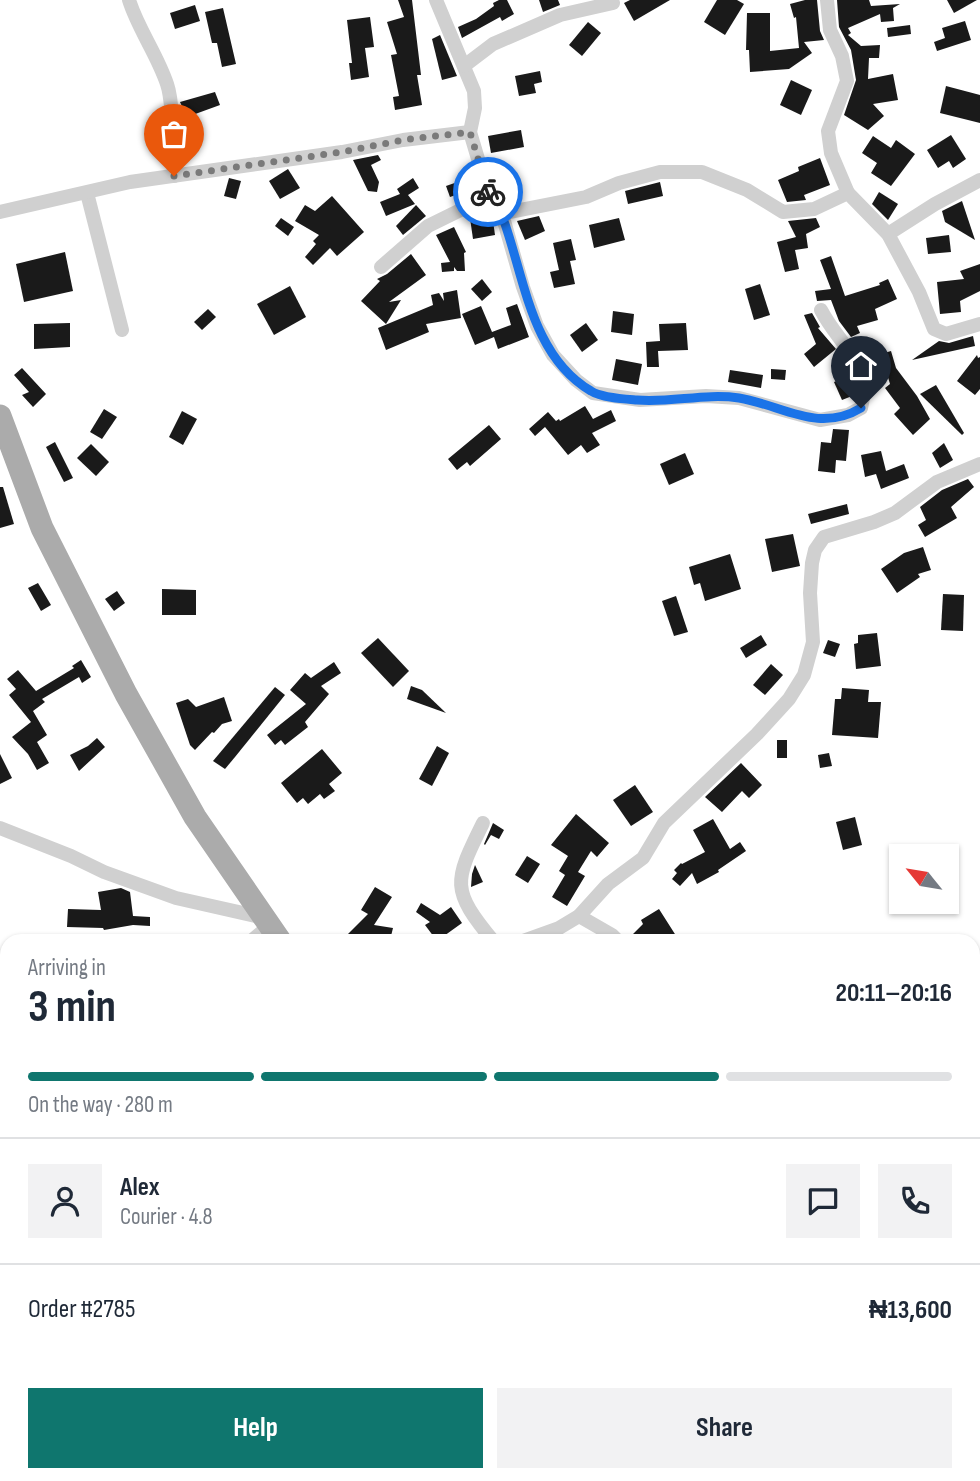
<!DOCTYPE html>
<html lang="en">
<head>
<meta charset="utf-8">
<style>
  body { margin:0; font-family:"Sofia Sans Condensed",sans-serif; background:#f2f2f3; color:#1f2937; height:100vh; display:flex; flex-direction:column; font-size:26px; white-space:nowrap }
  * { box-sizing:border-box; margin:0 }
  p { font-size:23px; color:#747a83 }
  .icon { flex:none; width:38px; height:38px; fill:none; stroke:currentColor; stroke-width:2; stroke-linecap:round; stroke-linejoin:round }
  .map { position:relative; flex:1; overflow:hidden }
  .panel { position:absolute; left:0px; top:934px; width:980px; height:548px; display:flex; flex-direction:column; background:#fff; border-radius:21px 21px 0 0; box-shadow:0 2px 5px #0004 }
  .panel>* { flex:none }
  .needle { width:46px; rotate:300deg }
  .fabs { position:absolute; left:889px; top:844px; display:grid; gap:14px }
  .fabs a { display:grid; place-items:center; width:70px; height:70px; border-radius:0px; background:#fff; box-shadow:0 2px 5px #0004; font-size:35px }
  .pin { position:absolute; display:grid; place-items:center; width:60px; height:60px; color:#fff; margin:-72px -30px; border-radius:50% 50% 50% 0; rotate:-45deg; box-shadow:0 0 7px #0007 }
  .pin .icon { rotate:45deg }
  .courier { position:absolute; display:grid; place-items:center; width:70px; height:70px; margin:-35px; border:5px solid #1a73e8; border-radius:50%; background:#fff; color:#222; box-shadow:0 2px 9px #0007 }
  .overview em { font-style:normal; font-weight:700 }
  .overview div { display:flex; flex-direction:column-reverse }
  .overview { display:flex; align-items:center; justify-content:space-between; height:119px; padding:0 28px }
  h1 { font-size:46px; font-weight:700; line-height:52px }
  .bar { display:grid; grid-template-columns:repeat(4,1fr); gap:10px 7px; align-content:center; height:84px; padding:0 28px }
  .bar i { height:9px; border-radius:5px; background:#e0e1e3 }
  .bar .on { background:#0f766e }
  .bar p { grid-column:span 4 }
  .line { display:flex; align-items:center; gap:18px; padding:0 28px; border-top:2px solid #e0e1e3 }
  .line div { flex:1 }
  .round { display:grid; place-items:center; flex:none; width:74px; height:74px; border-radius:0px; background:#f2f2f3 }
  .button { display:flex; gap:14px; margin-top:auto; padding:14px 28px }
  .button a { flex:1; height:80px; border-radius:0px; background:#0f766e; color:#fff; font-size:28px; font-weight:700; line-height:80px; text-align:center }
  .button a+a { background:#f2f2f3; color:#1f2937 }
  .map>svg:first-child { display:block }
  .building { fill:#1a1a1a }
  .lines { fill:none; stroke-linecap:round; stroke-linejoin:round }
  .street { stroke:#d0d0d0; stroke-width:14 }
  .primary { stroke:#ababab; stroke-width:23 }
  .done { stroke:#7a7a7a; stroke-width:7; stroke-dasharray:0 12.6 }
  .route { stroke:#1a73e8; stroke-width:9 }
</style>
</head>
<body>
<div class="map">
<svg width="980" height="1481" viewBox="0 0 980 1481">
  <rect width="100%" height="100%" fill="#fff"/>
  <g class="building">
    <polygon points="398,0 412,0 421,75 417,75 422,105 395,110 393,97 399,96 391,55 397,54 387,22 404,17"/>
    <polygon points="499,0 507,0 514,14 502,21 500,17 462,38 458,27 476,19 494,6 493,3"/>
    <polygon points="539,0 558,0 560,5 543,12"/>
    <polygon points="630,0 670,0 634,21 624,3"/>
    <polygon points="717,0 737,0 744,4 725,35 704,22"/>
    <polygon points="805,0 817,0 820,31 824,40 804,42 812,53 789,69 750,72 749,50 746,50 747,13 770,13 770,51 799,48 796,17 794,18 790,4"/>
    <polygon points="837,0 869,0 871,6 900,4 893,8 894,21 881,22 880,14 848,28 851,33 848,35 861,46 880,45 879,58 869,58 868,79 893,74 898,100 873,104 884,116 868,130 844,115 856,80 851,50 839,27"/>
    <polygon points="947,0 977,0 954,13"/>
    <polygon points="195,5 200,21 175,29 170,13"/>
    <polygon points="223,8 236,64 222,67 217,43 212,43 205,12"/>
    <polygon points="370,17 374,47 365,48 369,77 351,80 349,63 352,63 347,20"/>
    <polygon points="965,21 971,40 937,51 934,42 945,38 942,28"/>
    <polygon points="588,22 601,33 582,56 569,45"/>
    <polygon points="910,25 911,34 888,37 887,28"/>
    <polygon points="440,35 457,76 442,80 432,39"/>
    <polygon points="540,71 542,82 534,84 536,93 519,96 515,76"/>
    <polygon points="791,80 812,90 801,115 780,105"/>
    <polygon points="946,86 980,95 980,123 940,113"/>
    <polygon points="215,92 220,105 187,117 180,102"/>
    <polygon points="521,130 524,147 491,153 488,136"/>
    <polygon points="951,135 966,159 953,168 949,161 938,168 927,150"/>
    <polygon points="873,136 891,148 896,140 915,154 891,186 871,173 877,163 862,153"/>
    <polygon points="378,155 381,160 371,165 379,182 377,192 368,191 353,160"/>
    <polygon points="820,158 830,185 804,195 806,200 787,202 778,180 799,171 798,167"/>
    <polygon points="288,169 300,188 280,199 269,181"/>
    <polygon points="516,174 520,183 500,192 496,183"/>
    <polygon points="472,177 476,188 450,197 446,186"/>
    <polygon points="229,178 241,181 236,199 224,196"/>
    <polygon points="413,178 419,188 408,195 415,204 386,216 380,202 400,194 397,189"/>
    <polygon points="660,182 663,196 628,204 625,191"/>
    <polygon points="879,192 898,204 888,220 872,204"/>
    <polygon points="332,196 364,232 337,256 330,248 313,265 305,257 316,244 313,241 319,235 295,221 305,205 315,211"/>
    <polygon points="962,201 975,240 945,222 942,211"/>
    <polygon points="416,205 426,216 403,235 396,226"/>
    <polygon points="489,215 493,221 495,235 473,239 470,218"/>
    <polygon points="539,216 545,231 525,240 517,221"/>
    <polygon points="281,218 294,227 288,236 275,226"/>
    <polygon points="619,218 625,240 594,248 589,225"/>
    <polygon points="816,218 820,227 806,234 808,248 795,250 799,269 785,272 777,242 796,237 788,221"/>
    <polygon points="454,227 466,252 464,253 465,271 457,271 454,267 454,271 442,272 441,263 450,262 436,235"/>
    <polygon points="949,235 951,252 928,254 926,238"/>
    <polygon points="571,239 576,260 570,261 575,284 554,288 550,272 559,270 553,243"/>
    <polygon points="65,252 73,291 24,302 16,264"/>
    <polygon points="411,254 426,275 389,302 401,300 386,324 361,301 380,281 377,279 387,274"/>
    <polygon points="831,256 845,296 880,285 879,283 888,279 897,299 875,309 878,320 857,326 860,333 851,337 839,321 831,300 817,301 815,291 831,289 820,260"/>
    <polygon points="980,264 980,291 960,301 961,312 940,314 937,282 964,279 960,271"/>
    <polygon points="482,279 492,292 482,301 471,289"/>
    <polygon points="760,284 770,315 754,320 745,289"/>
    <polygon points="290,286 306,317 274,335 257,304"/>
    <polygon points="457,290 461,318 426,324 429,332 386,350 378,328 433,305 431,295 439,293 444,301 443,293"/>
    <polygon points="517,304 529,337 498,349 494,337 475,345 462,314 481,306 492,332 511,325 506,308"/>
    <polygon points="208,309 216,317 202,330 194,322"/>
    <polygon points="613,311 634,314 632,335 611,332"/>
    <polygon points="812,313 820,327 818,328 836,349 814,367 804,354 816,344 804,315"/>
    <polygon points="70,323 70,347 34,349 34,324"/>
    <polygon points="586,323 598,340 582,352 570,335"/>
    <polygon points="686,323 688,350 658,351 659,367 647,367 646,342 660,341 659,324"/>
    <polygon points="973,336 975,346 912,360 939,341 949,343"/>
    <polygon points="891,351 896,368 917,396 930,419 913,435 894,414 900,408 885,388 890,384 881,354"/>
    <polygon points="977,355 978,358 980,357 980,389 975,395 957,381"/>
    <polygon points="616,359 642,364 638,385 612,380"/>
    <polygon points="22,368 46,394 33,407 22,395 29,392 14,375"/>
    <polygon points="771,369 786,370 785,380 771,379"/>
    <polygon points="730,370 763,375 761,388 728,382"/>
    <polygon points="844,378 852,396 842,400 834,382"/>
    <polygon points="936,385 964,433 962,435 920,394"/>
    <polygon points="585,406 593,419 611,410 616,421 592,433 600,445 587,453 581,445 568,455 545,427 535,436 529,429 548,412 556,421 559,419 560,421"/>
    <polygon points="104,409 117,417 102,439 90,432"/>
    <polygon points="182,411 197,419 183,445 169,437"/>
    <polygon points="489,425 501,439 470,466 467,462 457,470 448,459"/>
    <polygon points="833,429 849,430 846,461 836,460 835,473 818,471 821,442 831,443"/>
    <polygon points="55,442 73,478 64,482 46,447"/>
    <polygon points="944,443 953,460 940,468 932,453"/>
    <polygon points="91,444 109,462 96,476 77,458"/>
    <polygon points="881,451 886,471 904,464 909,478 881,489 876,474 865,477 861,455"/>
    <polygon points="685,453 694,474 669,485 660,464"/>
    <polygon points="968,479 974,487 951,507 957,518 925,537 918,525 926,520 920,507 942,490"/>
    <polygon points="0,487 3,487 14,524 0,528"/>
    <polygon points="847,504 849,514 811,524 808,514"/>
    <polygon points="793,534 800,566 772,572 765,539"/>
    <polygon points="923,547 931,570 918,574 920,577 897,593 881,569 904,553"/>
    <polygon points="730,554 741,589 705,601 700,583 694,585 689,567"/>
    <polygon points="38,583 51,605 41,611 28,588"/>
    <polygon points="162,589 196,590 196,615 162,615"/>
    <polygon points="117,591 125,603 114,611 105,599"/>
    <polygon points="943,594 964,595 963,631 941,630"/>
    <polygon points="676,596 688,632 674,636 662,601"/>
    <polygon points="877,633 881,666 856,669 854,644 858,643 858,635"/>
    <polygon points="761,635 767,645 746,658 740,648"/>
    <polygon points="378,638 409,671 393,687 361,653"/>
    <polygon points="828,640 840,644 835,657 823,653"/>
    <polygon points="81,660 91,677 82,683 79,677 42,699 45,702 33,711 47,735 37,742 49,763 37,770 28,754 12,737 31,722 9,695 16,689 7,679 18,670 36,691 74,668 72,666"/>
    <polygon points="334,662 341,673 321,686 329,694 305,722 308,727 285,745 281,740 275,745 267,735 306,704 290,690 305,673 311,678"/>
    <polygon points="771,664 783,675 765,695 753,685"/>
    <polygon points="411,686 422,690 446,713 407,699"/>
    <polygon points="275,687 285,695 235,757 225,769 213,761"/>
    <polygon points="842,688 869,690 868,702 881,702 878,738 832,735 835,699 841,699"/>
    <polygon points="224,697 232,721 222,724 214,733 212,732 195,750 190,745 176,703 188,699 196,707"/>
    <polygon points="97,738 105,747 79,771 70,755 88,746"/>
    <rect x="777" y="740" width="10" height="18"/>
    <polygon points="437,746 449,753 432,786 419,779"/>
    <polygon points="322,749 342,773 329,784 335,791 324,799 320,794 308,804 303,798 297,803 281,783"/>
    <polygon points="829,753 832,766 820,768 818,755"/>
    <polygon points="0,754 12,778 0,784"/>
    <polygon points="741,763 762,785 749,798 742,791 722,812 705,797"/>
    <polygon points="635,785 653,812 631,826 613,800"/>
    <polygon points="576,814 609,843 597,857 591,851 578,872 585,876 567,906 552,897 565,875 559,871 568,856 551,845"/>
    <polygon points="855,817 862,845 843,850 836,822"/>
    <polygon points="713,819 730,849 740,842 746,851 718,870 719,872 697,884 692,873 680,886 672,879 677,873 674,870 681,863 682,864 705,852 693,830"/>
    <polygon points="493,823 504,830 499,839 491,835 485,845 484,844"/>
    <polygon points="527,856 540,864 528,883 515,875"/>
    <polygon points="475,865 483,882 471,887 472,874"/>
    <polygon points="375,887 392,897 374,925 393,928 390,940 363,935 356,942 351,942 346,936 368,914 361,910"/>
    <polygon points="121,888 130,892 133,916 150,917 150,926 133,925 104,930 103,928 67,927 68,909 101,910 98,892"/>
    <polygon points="421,903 440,915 451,907 462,923 437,941 425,925 430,922 416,912"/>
    <polygon points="659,909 680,942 628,942 628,939 643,924 641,920"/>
  </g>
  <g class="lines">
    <g class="street">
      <path d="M129 0C138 29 157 54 167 84 174 104 173 153 174 176"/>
      <path d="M436 0 474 91 475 108 470 132 489 196 504 221 523 287 537 326 553 355 576 380 593 393 640 400 706 396 739 398 820 420 848 415 861 408C873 365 839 345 821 310"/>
      <polyline points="827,0 830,30 842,56 847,81 828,131 831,153 848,193"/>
      <polyline points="464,66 493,44 560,15 613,3"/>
      <polyline points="87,193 122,330"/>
      <polyline points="0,212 130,182 342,152 403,140 470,132"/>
      <polyline points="500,214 586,197 619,183 660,172 702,172 747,190 783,212 814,209 848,193 888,234 919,292 934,329 946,334 980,324"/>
      <polyline points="888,234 935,204 980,180"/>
      <polyline points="381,267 428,226 489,196"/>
      <path d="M483 823C454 882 450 889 494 942"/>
      <polyline points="0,828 71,856 104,872 176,898 265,918"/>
      <polyline points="579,916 612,935 619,942"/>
      <polyline points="250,942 270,925"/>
      <polyline points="520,942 559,928 579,916 608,884 643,858 664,823 757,734 789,699 804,675 813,642 810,593 812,563 815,550 824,537 874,522 895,513 937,482 980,464"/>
      <polyline points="0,1170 7,1167"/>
      <polyline points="153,1475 156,1481"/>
    </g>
    <g class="primary">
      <polyline points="0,416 42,528 126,694 195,817 281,942"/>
      <polyline points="483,1475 484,1481"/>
    </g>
  </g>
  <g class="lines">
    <polyline class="done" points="174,176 342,152 403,140 470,132 488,192"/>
    <path class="route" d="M488 192C492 204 501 213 505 224 525 282 533 357 591 391 602 398 624 399 637 400 671 403 705 393 739 398 782 405 818 434 861 408"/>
  </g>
</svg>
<div class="fabs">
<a><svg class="needle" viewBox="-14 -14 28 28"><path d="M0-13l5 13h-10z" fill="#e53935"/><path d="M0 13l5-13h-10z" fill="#747a83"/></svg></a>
</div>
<div class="pin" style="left:174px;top:176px;background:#ea580c"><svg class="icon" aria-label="bag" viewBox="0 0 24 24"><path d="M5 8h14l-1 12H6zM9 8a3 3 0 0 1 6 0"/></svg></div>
<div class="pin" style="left:861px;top:408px;background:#1f2937"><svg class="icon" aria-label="home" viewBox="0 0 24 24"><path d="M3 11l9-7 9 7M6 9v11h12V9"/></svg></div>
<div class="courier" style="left:488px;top:192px"><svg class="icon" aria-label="bike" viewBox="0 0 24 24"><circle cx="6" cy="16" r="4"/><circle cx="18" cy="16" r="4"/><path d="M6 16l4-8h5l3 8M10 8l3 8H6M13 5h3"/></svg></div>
<section class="panel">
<div class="overview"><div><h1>3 min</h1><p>Arriving in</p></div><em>20:11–20:16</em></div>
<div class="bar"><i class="on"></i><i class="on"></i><i class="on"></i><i></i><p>On the way · 280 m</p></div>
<div class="line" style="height:126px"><a class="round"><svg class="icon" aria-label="person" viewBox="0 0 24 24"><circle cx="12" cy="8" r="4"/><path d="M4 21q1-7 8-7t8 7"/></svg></a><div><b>Alex</b><p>Courier · 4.8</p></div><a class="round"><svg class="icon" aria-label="chat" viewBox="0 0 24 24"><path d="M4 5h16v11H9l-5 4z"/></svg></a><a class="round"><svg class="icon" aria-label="phone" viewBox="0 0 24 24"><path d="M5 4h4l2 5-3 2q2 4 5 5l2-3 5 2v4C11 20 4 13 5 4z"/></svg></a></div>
<div class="line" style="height:91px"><div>Order #2785</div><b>₦13,600</b></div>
<div class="button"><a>Help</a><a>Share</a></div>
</section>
</div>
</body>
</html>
